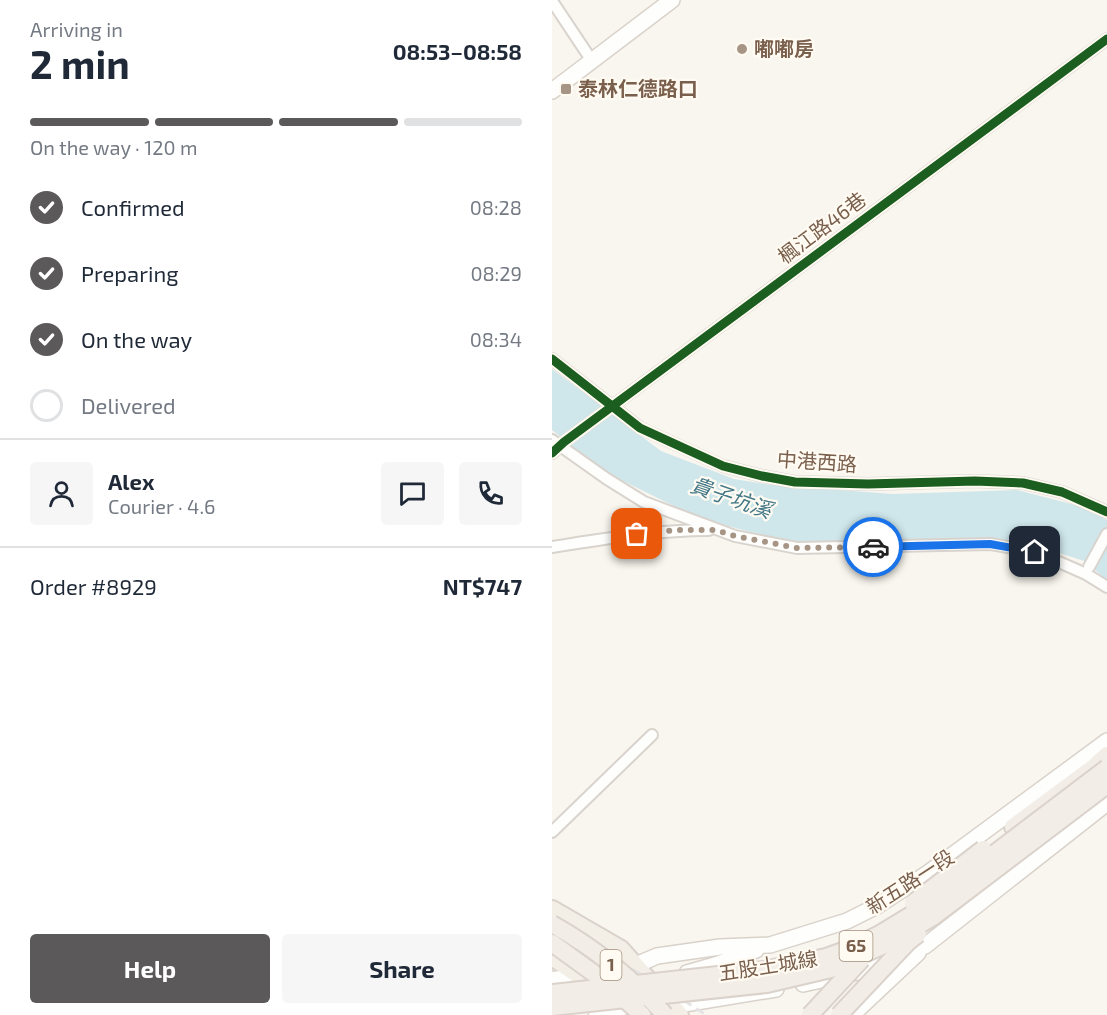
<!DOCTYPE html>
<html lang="en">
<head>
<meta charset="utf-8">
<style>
  body { margin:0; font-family:"Exo 2","Noto Sans TC",sans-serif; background:#f6f6f7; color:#1f2937; height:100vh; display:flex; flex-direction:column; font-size:22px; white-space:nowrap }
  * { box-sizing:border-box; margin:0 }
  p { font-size:20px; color:#747a83 }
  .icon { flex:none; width:33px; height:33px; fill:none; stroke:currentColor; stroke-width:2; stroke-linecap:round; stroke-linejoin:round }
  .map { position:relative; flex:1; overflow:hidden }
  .sheet { display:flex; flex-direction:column; background:#fff; width:552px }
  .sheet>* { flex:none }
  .pin { position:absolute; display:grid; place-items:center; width:51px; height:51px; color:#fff; margin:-26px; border-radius:12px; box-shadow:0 3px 9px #0006 }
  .courier { position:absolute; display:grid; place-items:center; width:60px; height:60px; margin:-30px; border:4px solid #1a73e8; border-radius:50%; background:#fff; color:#222; box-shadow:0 2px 8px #0007 }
  .overview em { font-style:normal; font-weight:700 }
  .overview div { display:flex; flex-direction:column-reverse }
  .overview { display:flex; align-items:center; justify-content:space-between; height:102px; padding:0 30px }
  h1 { font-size:39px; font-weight:700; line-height:45px }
  .bar { display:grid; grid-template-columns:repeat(4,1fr); gap:9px 6px; align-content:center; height:72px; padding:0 30px }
  .bar i { height:8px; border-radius:4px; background:#e0e1e3 }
  .bar .on { background:#5c595a }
  .bar p { grid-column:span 4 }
  .line { display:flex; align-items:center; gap:15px; padding:0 30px; border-top:2px solid #e0e1e3 }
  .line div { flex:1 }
  .round { display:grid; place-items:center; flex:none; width:63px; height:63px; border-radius:6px; background:#f6f6f7 }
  ol { padding:0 30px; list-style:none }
  li { display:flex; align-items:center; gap:18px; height:66px }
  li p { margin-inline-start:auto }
  li .icon { padding:6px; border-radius:50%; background:#5c595a; color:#fff; stroke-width:4 }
  li:last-child { color:#747a83 }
  li i { width:33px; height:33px; border:3px solid #e0e1e3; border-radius:50% }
  .button { display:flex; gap:12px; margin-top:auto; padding:12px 30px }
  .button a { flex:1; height:69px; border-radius:6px; background:#5c595a; color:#fff; font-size:24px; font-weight:700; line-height:69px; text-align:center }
  .button a+a { background:#f6f6f7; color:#1f2937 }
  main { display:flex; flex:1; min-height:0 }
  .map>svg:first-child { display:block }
  .water { fill:#cfe7eb }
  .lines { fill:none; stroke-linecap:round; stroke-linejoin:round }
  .minor-casing { stroke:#d9d3cd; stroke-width:14 }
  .tertiary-casing { stroke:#d9d3cd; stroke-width:15 }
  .secondary-casing { stroke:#d9d2ca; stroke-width:18 }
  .primary-casing { stroke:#dad2cb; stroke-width:20 }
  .trunk-casing { stroke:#dad2cb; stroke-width:20 }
  .minor { stroke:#fefefd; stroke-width:10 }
  .tertiary { stroke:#fefefd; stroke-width:12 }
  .secondary { stroke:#fefefd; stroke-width:15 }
  .primary { stroke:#f3efe7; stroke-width:16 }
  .trunk { stroke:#f2ede6; stroke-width:16 }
  .rail { stroke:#e6e3e6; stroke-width:3; stroke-dasharray:9 6; stroke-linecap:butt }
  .trunk-bridge-casing { stroke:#dad2cb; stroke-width:20; stroke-linecap:butt }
  .trunk-bridge { stroke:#f2ede6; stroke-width:16 }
  .cycleway-casing { stroke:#fffbf2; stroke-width:13 }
  .cycleway { stroke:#1b5e20; stroke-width:9 }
  .done { stroke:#a69485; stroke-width:6; stroke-dasharray:0 10.8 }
  .route { stroke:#1a73e8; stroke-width:8 }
  .poi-dot { fill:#a69485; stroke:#fffbf2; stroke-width:2 }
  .labels { text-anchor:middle; stroke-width:4.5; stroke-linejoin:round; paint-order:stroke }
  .shield { fill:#fffbf2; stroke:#a28e7e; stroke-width:1.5 }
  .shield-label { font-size:18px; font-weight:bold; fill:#7a5f4c }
  .poi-label { font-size:20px; font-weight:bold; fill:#7a5f4c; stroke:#fffbf2; text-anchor:start }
  .street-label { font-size:20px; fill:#7a5f4c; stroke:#fffbf2 }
  .water-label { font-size:21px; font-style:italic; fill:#417787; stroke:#fffbf2 }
</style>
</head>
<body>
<main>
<section class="sheet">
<div class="overview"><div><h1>2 min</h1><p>Arriving in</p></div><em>08:53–08:58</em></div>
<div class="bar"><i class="on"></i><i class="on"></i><i class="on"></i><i></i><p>On the way · 120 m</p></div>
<ol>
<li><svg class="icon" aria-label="check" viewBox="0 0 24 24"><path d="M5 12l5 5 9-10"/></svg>Confirmed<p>08:28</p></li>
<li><svg class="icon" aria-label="check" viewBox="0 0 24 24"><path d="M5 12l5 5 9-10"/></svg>Preparing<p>08:29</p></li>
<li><svg class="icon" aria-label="check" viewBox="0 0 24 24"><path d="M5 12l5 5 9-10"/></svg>On the way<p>08:34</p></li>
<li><i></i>Delivered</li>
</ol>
<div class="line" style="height:108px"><a class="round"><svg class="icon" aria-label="person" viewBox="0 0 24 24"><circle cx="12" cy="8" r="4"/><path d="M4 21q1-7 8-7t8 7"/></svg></a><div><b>Alex</b><p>Courier · 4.6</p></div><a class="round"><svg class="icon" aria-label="chat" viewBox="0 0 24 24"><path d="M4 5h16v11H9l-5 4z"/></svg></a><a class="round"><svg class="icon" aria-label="phone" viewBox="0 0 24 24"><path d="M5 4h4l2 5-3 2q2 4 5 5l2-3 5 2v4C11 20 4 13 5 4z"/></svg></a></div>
<div class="line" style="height:78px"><div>Order #8929</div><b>NT$747</b></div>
<div class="button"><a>Help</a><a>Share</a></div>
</section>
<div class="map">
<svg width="555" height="1015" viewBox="0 0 555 1015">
  <rect width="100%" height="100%" fill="#f9f6ef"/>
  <polygon class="water" points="0,369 109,451 182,479 220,485 341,494 465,490 531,507 555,520 555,580 532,561 476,543 431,538 246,542 198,532 144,517 53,472 0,430"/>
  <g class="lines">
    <defs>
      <g id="minor">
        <polyline points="0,1 40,61"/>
        <polyline points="0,359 88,428 171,466 210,476 243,482 316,484 423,481 471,483 510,492 555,512"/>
        <polyline points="0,440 55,479 92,502 183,536 245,548 439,544 484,552 534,574 555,587"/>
        <polyline points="0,453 12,442 555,39"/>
        <path d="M0 547C52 539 104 530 157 530"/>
        <polyline points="537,567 555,534"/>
        <polyline points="0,832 100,735"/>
      </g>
      <g id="tertiary">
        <polyline points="0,978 26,975"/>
        <polyline points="43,1015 80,1007"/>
      </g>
      <g id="secondary">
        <polyline points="0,91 120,0"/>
        <polyline points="72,967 84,965 105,956 168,947 218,945 295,921 325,906 376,873 555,741"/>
        <polyline points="135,973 163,965 204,950"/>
        <polyline points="251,984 310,971 373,946 555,803"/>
        <polyline points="80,1007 120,1006 224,989"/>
        <polyline points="300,1015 366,953"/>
      </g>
      <g id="primary">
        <polyline points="0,909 69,949 128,1015"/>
        <polyline points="0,932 47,968"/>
        <polyline points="0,957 26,975 55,992"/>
      </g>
      <polyline id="trunk" points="461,827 542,767 555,755"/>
    </defs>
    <use href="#minor" class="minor-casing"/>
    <use href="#tertiary" class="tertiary-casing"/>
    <use href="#secondary" class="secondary-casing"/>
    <use href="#primary" class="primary-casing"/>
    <use href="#trunk" class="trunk-casing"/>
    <use href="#minor" class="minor"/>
    <use href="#tertiary" class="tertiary"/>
    <use href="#secondary" class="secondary"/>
    <use href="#primary" class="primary"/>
    <use href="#trunk" class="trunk"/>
    <polyline class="rail" points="0,929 103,981 154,1015"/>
    <defs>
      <g id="trunk-bridge">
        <polyline points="361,903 431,849"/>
        <path d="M0 924C41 947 81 979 113 1015"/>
        <polyline points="0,943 55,983 90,1015"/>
        <polyline points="0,993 212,970 274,957 302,947 326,935 372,907 555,768"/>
        <polyline points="0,1007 215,984 279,969 339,942 381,917 555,785"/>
        <polyline points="258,1015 310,959"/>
        <polyline points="287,1015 356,942 366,934"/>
      </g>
    </defs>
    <use href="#trunk-bridge" class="trunk-bridge-casing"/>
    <use href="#trunk-bridge" class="trunk-bridge"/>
    <defs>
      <g id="cycleway">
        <polyline points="0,359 88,428 171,466 210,476 243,482 316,484 423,481 471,483 510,492 555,512"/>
        <polyline points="0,453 12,442 555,39"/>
      </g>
    </defs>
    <use href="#cycleway" class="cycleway-casing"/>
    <use href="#cycleway" class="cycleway"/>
  </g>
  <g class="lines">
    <polyline class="done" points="85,534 125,530 163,530 183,536 245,548 321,547"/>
    <polyline class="route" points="321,547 438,544 483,552"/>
  </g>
  <g class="poi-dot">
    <circle cx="190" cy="49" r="6"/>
    <rect x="8" y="83" width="12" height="12" rx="3"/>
  </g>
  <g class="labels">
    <g class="shield">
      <rect x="287.5" y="931" width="33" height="30" rx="4.5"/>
      <rect x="48.5" y="950" width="21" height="30" rx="4.5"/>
    </g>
    <g class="shield-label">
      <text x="304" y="952">65</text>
      <text x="59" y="971">1</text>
    </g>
    <g class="poi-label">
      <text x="202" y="56">嘟嘟房</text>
      <text x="26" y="96">泰林仁德路口</text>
    </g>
    <g class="street-label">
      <text transform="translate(270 228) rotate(-37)" y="7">楓江路46巷</text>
      <text transform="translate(265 462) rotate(4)" y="7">中港西路</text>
      <text transform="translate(358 882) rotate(-33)" y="7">新五路一段</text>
      <text transform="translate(216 966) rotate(-9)" y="7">五股土城線</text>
    </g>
    <g class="water-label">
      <text transform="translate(179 498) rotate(19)" y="7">貴子坑溪</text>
    </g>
  </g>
</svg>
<div class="pin" style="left:85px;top:534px;background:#ea580c"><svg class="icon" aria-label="bag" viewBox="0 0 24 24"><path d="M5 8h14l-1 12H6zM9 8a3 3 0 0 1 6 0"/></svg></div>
<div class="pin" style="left:483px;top:552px;background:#1f2937"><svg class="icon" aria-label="home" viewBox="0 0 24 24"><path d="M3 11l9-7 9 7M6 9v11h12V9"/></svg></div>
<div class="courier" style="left:321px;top:547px"><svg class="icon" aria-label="car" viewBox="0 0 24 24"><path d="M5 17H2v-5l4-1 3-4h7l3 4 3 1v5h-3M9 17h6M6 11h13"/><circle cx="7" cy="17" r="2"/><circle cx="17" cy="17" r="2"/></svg></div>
</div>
</main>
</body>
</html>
